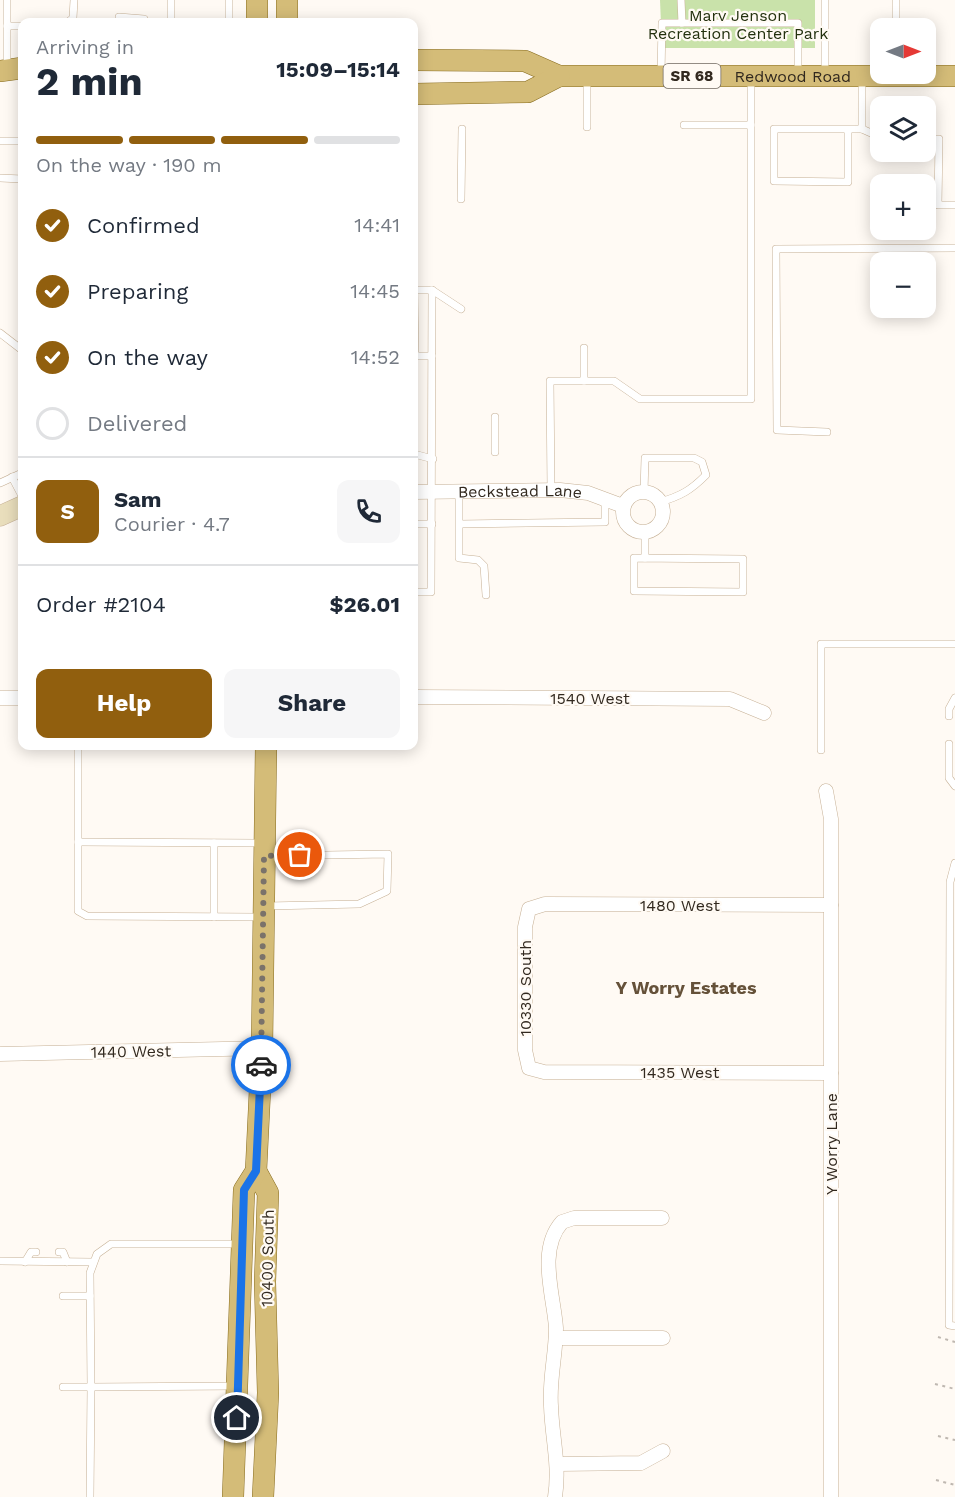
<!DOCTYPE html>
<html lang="en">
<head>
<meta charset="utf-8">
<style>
  body { margin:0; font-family:"Work Sans",sans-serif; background:#f6f6f7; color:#1f2937; height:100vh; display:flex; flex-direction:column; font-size:22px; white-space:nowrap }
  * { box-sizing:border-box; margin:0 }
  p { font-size:20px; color:#747a83 }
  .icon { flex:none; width:33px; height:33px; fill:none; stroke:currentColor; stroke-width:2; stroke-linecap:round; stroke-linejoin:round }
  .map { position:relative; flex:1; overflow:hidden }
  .side { position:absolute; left:18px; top:18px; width:400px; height:732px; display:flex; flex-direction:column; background:#fff; border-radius:12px; box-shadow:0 3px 15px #0003 }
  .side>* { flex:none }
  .needle { width:39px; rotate:90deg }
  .tools { position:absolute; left:870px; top:18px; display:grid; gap:12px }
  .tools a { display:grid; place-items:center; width:66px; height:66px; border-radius:12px; background:#fff; box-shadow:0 3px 15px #0003; font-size:30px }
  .pin { position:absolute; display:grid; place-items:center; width:51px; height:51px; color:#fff; margin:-26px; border:3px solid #fff; border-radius:50%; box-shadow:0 2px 6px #0007 }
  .courier { position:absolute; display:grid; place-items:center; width:60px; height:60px; margin:-30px; border:4px solid #1a73e8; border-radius:50%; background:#fff; color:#222; box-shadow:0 2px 8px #0007 }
  .overview em { font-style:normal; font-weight:700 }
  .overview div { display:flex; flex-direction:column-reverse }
  .overview { display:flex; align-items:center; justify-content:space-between; height:102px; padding:0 18px }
  h1 { font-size:39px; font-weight:700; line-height:45px }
  .bar { display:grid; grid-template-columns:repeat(4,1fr); gap:9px 6px; align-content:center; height:72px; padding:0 18px }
  .bar i { height:8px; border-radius:4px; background:#e0e1e3 }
  .bar .on { background:#915f0e }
  .bar p { grid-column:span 4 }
  .line { display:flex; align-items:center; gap:15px; padding:0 18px; border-top:2px solid #e0e1e3 }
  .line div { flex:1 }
  .round { display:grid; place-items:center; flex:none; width:63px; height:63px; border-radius:12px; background:#f6f6f7 }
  ol { padding:0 18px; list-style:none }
  li { display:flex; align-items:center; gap:18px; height:66px }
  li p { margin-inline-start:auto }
  li .icon { padding:6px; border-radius:50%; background:#915f0e; color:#fff; stroke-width:4 }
  li:last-child { color:#747a83 }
  li i { width:33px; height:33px; border:3px solid #e0e1e3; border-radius:50% }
  .cta { display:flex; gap:12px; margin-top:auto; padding:12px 18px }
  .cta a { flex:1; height:69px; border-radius:12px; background:#915f0e; color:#fff; font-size:24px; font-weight:700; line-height:69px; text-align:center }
  .cta a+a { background:#f6f6f7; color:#1f2937 }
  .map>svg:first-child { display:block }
  .green { fill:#c9e2aa }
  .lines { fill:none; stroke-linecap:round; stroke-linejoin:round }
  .lane-casing { stroke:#c6b095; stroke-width:8 }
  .street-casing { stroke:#c6b095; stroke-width:15 }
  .secondary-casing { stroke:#c6b095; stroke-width:21 }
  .primary-casing { stroke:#886c1e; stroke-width:22 }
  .path { stroke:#bfb8b1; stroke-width:2; stroke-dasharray:3 4.5; stroke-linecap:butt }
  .lane { stroke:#fff; stroke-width:7 }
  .street { stroke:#fff; stroke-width:14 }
  .secondary { stroke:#e9debc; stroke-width:20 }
  .primary { stroke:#d4bc78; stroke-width:21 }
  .done { stroke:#7a726a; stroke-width:6; stroke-dasharray:0 10.8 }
  .route { stroke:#1a73e8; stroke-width:8 }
  .labels { text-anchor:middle; stroke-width:4.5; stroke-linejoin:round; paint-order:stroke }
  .shield { fill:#fffaf4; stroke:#70685f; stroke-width:1.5 }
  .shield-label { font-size:15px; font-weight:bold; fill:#32291f }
  .park-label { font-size:16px; fill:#23310e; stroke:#fffaf4 }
  .street-label { font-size:16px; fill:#32291f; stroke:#fffaf4 }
  .neighbourhood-label { font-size:18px; font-weight:bold; fill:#655139; stroke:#fffaf4 }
</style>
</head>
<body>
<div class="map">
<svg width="955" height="1497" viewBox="0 0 955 1497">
  <rect width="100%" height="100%" fill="#fffaf4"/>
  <polygon class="green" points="660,0 815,0 815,48 662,48"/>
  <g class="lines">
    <defs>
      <g id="lane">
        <polyline points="171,0 171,22"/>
        <polyline points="681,0 682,23"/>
        <polyline points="825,0 825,72"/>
        <polyline points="896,0 896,28"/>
        <polyline points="119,17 144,19"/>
        <polyline points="68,22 73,18 74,0"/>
        <polyline points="229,22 229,0"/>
        <polyline points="7,26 22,26"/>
        <polyline points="7,66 7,0"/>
        <polyline points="661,75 662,23 798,23 798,73"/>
        <polyline points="862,80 862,129 880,137"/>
        <polyline points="684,125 751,125"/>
        <polyline points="587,127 587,79"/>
        <polyline points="848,129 774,129 774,181 848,182 848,129 862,129"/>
        <polyline points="926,139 939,139 938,205 955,205"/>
        <polyline points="0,141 22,141"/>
        <polyline points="0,178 22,179"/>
        <polyline points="22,179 22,350"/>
        <polyline points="461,199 462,129"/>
        <polyline points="414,290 415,356"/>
        <polyline points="414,290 432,290 461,309"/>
        <polyline points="0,333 22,350"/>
        <polyline points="414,356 432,356"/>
        <polyline points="584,381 584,348"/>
        <polyline points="827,432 777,430 776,249 955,248"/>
        <polyline points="495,452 495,417"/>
        <polyline points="414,454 433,459"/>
        <polyline points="12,477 22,496"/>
        <polyline points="0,483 22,473"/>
        <polyline points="551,490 550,381 614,381 640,399 751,399 751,79"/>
        <polyline points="459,491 459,558 478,560 484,566 486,595"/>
        <path d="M644 492 645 458H694L702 462 706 475C691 490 681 496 660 502"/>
        <polyline points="414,524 432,524"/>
        <polyline points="460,524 605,522 605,499"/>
        <polyline points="645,532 645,558"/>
        <polygon points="634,558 743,559 743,592 634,591"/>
        <polyline points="414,592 431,592 432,290"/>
        <polyline points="949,716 949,709 955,698"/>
        <polyline points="949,744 949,778 955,786"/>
        <polyline points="78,746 78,911 87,916 262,917"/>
        <polyline points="821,750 821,644 955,644"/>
        <polyline points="78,842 261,843"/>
        <polyline points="214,843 214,917"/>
        <polyline points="266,856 388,854 387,891 359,904 267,906"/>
        <polyline points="955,863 950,882 949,1325 955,1326"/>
        <polyline points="59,1252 63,1252 67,1262"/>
        <polyline points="0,1261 93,1262"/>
        <polyline points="25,1262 31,1252 36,1252"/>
        <polyline points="63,1296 90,1296"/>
        <polyline points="236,1386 91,1387 90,1273 97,1254 111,1244 238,1244"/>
        <polyline points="63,1387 91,1387 90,1497"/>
      </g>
      <g id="street">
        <circle cx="643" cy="512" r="20"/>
        <path id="s1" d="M414 492 560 490 588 493 623 506"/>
        <polyline points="414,697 730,699 764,713"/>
        <polyline points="0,698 22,698"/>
        <polyline points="826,791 831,819 831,1497"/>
        <polyline points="0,1054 262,1048"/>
        <polyline points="831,1073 544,1072 529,1068 525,1050 525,927 529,909 545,904 831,905"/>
        <polyline points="556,1338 663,1338"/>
        <polyline points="558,1464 641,1463 663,1451"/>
        <path d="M555 1497C560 1465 552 1438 551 1406 549 1380 556 1354 556 1328 554 1296 537 1250 562 1222L574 1218H662"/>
      </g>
      <polyline id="secondary" points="0,516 22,506"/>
      <g id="primary">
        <polyline points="287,0 287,22"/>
        <polyline points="257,22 257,0"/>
        <path id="s2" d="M414 60 525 61 559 76H955"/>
        <polyline points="0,71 22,68"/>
        <polyline points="414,94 528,92 559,76"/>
        <polyline points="256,1171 268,1193 265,1282 268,1393 263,1497"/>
        <polyline points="233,1497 244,1190 256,1171 262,1048 266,746"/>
      </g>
    </defs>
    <use href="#lane" class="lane-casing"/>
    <use href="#street" class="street-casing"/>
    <use href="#secondary" class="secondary-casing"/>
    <use href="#primary" class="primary-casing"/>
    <g class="path">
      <polyline points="938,1337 955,1342"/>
      <polyline points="935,1384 955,1389"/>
      <polyline points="938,1436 955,1440"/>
      <polyline points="936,1480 955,1485"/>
    </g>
    <use href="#lane" class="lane"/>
    <use href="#street" class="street"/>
    <use href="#secondary" class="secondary"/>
    <use href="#primary" class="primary"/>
  </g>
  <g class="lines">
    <polyline class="done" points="261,1065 264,856 300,855"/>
    <polyline class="route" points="237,1418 244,1190 256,1171 261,1065"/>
  </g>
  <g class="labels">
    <rect class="shield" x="663.5" y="64" width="57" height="24" rx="4.5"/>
    <g class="shield-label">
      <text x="692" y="81">SR 68</text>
    </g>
    <g class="park-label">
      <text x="738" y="21">Marv Jenson<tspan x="738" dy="18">Recreation Center Park</tspan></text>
    </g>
    <g class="street-label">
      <text dy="6" stroke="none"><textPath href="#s2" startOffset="382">Redwood Road</textPath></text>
      <text dy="6" stroke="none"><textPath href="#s1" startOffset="106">Beckstead Lane</textPath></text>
      <text x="590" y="704">1540 West</text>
      <text x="680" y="911">1480 West</text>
      <text transform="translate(525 988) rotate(-90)" y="6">10330 South</text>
      <text transform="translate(131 1051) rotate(-1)" y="6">1440 West</text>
      <text x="680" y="1078">1435 West</text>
      <text transform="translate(831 1144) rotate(-90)" y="6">Y Worry Lane</text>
      <text transform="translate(267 1258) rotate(-89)" y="6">10400 South</text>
    </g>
    <g class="neighbourhood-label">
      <text x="686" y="994">Y Worry Estates</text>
    </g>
  </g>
</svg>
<div class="tools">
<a><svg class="needle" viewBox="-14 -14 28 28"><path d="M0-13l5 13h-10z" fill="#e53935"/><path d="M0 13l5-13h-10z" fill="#747a83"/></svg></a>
<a><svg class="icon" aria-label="layers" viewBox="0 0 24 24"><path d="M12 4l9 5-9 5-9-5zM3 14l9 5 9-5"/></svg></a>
<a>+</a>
<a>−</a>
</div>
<div class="pin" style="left:300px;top:855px;background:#ea580c"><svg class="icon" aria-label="bag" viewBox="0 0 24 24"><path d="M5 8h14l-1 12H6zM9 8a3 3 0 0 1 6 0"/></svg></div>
<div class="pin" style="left:237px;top:1418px;background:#1f2937"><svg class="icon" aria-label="home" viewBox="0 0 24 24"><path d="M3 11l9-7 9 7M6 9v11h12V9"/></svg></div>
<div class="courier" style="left:261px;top:1065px"><svg class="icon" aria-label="car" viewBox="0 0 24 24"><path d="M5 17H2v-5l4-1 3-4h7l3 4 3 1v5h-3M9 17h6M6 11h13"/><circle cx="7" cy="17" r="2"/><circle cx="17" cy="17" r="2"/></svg></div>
<section class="side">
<div class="overview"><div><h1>2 min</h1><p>Arriving in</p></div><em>15:09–15:14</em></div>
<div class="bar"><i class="on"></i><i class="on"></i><i class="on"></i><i></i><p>On the way · 190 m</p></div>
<ol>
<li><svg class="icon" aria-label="check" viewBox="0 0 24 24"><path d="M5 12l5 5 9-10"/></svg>Confirmed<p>14:41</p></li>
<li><svg class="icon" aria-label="check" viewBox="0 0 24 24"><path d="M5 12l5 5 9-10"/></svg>Preparing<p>14:45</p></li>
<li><svg class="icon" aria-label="check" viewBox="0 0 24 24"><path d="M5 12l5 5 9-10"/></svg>On the way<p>14:52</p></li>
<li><i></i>Delivered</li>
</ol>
<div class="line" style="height:108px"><b class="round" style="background:#915f0e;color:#fff">S</b><div><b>Sam</b><p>Courier · 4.7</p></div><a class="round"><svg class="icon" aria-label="phone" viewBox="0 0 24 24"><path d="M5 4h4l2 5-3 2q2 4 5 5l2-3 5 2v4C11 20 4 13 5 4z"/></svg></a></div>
<div class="line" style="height:78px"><div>Order #2104</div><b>$26.01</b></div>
<div class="cta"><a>Help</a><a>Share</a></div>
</section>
</div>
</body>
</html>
